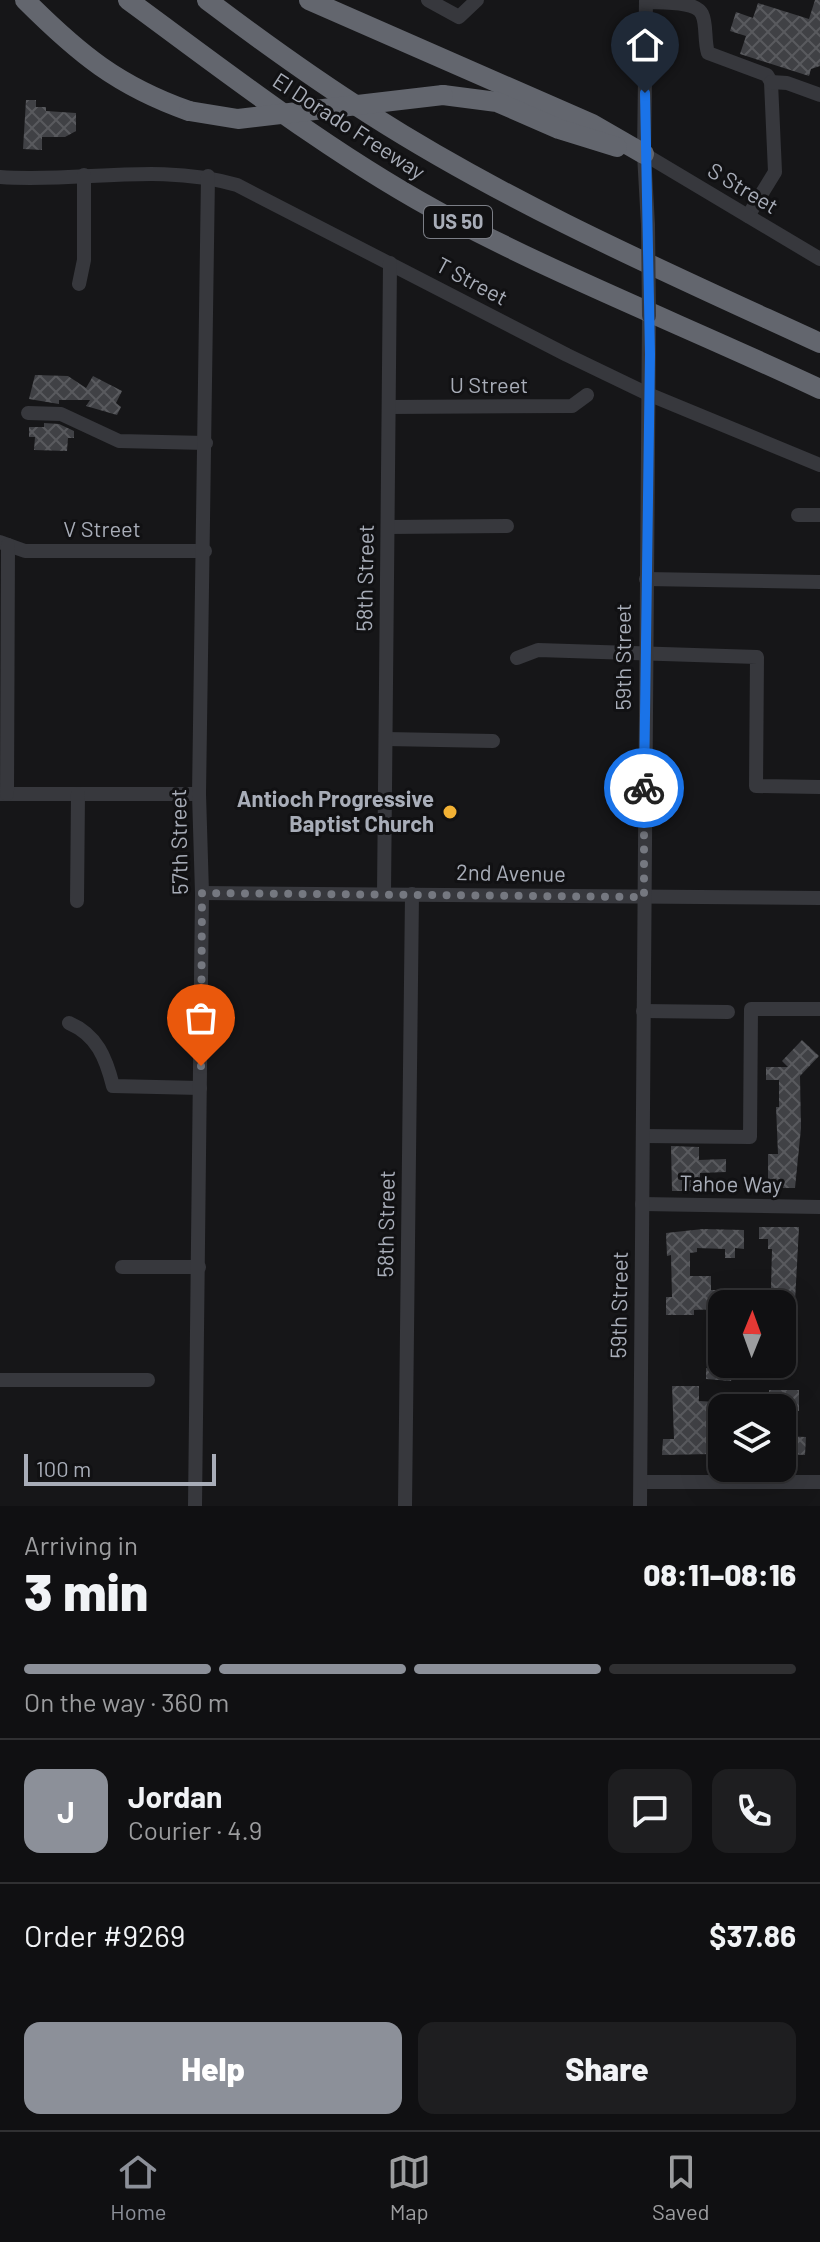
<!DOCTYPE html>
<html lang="en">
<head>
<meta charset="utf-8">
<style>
  body { margin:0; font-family:Barlow,sans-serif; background:#1e1e20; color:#f1f3f6; height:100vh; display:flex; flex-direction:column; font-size:30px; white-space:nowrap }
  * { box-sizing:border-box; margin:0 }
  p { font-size:26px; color:#9c9d9f }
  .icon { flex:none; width:44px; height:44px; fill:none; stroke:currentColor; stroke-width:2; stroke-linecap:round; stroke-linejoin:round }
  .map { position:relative; height:1506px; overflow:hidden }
  .panel { display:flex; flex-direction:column; background:#101012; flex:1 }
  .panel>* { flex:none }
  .needle { width:52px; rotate:1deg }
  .tools { position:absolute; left:708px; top:1290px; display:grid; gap:16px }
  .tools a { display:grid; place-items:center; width:88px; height:88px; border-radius:16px; background:#101012; box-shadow:0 8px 32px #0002,0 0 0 2px #303032; font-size:40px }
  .scale { position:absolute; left:24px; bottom:20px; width:192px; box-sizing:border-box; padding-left:8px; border:4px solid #a8adb8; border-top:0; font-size:22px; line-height:28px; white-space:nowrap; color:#a8adb8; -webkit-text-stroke:6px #111113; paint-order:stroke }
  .pin { position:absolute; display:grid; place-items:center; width:68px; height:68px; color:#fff; margin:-82px -34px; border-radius:50% 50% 50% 0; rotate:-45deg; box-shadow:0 0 8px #0007 }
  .pin .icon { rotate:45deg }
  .courier { position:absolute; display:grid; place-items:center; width:80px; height:80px; margin:-40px; border:6px solid #1a73e8; border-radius:50%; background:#fff; color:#222; box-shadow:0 2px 10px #0007 }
  .headline em { font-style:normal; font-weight:800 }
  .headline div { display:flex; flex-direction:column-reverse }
  .headline { display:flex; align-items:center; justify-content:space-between; height:136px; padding:0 24px }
  h1 { font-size:52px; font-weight:800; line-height:60px }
  .bar { display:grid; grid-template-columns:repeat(4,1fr); gap:12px 8px; align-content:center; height:96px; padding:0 24px }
  .bar i { height:10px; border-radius:6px; background:#303032 }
  .bar .active { background:#8c9099 }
  .bar p { grid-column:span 4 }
  .line { display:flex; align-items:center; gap:20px; padding:0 24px; border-top:2px solid #303032 }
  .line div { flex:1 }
  .round { display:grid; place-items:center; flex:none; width:84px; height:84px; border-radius:16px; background:#1e1e20 }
  .button { display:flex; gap:16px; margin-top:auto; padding:16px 24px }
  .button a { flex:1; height:92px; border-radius:16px; background:#8c9099; color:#fff; font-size:32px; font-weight:800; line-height:92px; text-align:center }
  .button a+a { background:#1e1e20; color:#f1f3f6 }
  .dock { display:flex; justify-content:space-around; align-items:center; height:112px; border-top:2px solid #303032; background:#101012; font-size:22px; color:#9c9d9f }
  .dock a { display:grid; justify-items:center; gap:4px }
  .dock .active { color:#8c9099 }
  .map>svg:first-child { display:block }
  .building { fill:url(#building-cross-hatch) }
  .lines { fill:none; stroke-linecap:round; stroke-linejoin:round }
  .minor { stroke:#37383d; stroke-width:14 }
  .highway { stroke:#63666e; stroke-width:20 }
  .minor-bridge { stroke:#37383d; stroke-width:14 }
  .highway-bridge { stroke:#63666e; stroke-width:20 }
  .done { stroke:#757880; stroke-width:8; stroke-dasharray:0 14.4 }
  .route { stroke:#1a73e8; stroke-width:10 }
  .poi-dot { fill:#f2b134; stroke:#111113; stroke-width:3 }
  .labels { text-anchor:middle; stroke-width:6; stroke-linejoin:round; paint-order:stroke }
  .shield { fill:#111113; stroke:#7b7e86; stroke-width:2 }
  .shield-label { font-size:20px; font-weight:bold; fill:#a8adb8 }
  .street-label { font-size:22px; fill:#a8adb8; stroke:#111113 }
  .poi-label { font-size:22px; font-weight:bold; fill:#a8adb8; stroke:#111113; text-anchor:end }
</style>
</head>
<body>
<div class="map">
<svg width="820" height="1506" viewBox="0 0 820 1506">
  <defs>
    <pattern id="building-cross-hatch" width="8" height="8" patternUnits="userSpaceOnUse" patternTransform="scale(2)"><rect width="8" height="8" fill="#404145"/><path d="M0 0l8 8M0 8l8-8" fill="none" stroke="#595a5e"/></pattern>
  </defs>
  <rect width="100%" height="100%" fill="#161618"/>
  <g class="building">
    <polygon points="815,0 820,0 820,66 811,69 809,76 740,54 746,36 730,31 736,12 753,18 758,3 809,19"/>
    <polygon points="26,100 36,100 36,107 46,107 46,111 76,113 76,131 65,137 42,137 42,150 23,149"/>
    <polygon points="35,375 68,376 86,388 93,376 122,391 116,403 121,407 117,415 86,406 90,400 59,400 59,404 29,399"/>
    <polygon points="44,423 59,424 74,431 74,438 68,438 67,451 34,450 35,437 29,437 29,427 44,427"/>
    <polygon points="802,1040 819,1056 800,1076 801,1128 795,1188 768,1188 768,1154 778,1154 776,1107 779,1107 779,1080 766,1080 766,1067 788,1067 782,1061"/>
    <polygon points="671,1146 699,1147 699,1160 726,1159 726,1172 700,1173 700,1191 672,1191"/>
    <polygon points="759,1227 799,1227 794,1320 798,1320 798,1346 782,1346 782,1304 765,1304 766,1288 771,1288 772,1249 768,1249 768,1239 759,1239"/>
    <polygon points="703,1229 744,1230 744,1249 735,1248 735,1258 725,1258 725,1249 697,1248 697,1252 690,1253 690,1276 711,1276 711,1290 718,1290 719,1309 694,1310 694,1315 666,1315 666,1297 672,1297 671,1255 667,1256 666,1233"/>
    <polygon points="718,1364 736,1364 731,1381 706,1379 706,1368 718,1369"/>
    <polygon points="672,1386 699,1386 699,1401 718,1402 719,1429 712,1429 712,1454 662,1455 663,1439 674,1439"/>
    <polygon points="769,1390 799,1390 799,1411 769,1408"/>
    <polygon points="785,1436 806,1437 805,1455 785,1454"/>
  </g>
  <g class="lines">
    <g class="minor">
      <polyline points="428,0 459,17 477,0"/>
      <polyline points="646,0 644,154 648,225"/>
      <path d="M646 2C660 3 695 0 702 14 707 24 704 41 708 53L767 75 771 82 775 172 748 216"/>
      <polyline points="771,82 787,83 820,95"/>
      <polyline points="644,154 820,259"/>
      <path d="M0 177C80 183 158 162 237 185L567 355 648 394 820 465"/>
      <polyline points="79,284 84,260 84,175"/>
      <polyline points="389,407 572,406 587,395"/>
      <polyline points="28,413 61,414 119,441 206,443"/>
      <polyline points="798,515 820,515"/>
      <polyline points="388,527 507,526"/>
      <polyline points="0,542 25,551 205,551"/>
      <polyline points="646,579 820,582"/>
      <polyline points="517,658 538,650 757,657 756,786 820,787"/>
      <polyline points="386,739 493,741"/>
      <polyline points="0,794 199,794"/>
      <polyline points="7,794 8,545"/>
      <polyline points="202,893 820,898"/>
      <polyline points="384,894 390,263"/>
      <polyline points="77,901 78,794"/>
      <polyline points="643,1011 728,1012"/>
      <path d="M69 1023C97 1035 106 1058 113 1086L200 1088"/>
      <polyline points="643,1136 750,1137 751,1009 820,1009"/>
      <polyline points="642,1204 820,1207"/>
      <polyline points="122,1267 199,1267"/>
      <polyline points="0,1380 148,1380"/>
      <polyline points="641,1482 820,1482"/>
      <polyline points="195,1506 202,893 199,794 208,176"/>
      <polyline points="405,1506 412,894"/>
      <polyline points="640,1506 649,316"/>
    </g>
    <g class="highway">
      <path d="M25 0C79 54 118 86 189 111"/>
      <path d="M128 0C233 77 335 157 450 218 570 281 697 331 820 389"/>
      <path d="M207 0C260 40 314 79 371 115 512 205 668 273 820 343"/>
      <polyline points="309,0 592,124 644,154"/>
      <polyline points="443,95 497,102 559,129 617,147"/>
    </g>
    <polyline class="minor-bridge" points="648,225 649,316"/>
    <polyline class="highway-bridge" points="189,111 238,119 443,95"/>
  </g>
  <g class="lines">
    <polyline class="done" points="201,1066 202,893 644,897 644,788"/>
    <polyline class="route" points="644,788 650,354 645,93"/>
  </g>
  <circle class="poi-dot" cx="450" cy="812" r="8"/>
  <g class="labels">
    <rect class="shield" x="424" y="206" width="68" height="32" rx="6"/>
    <g class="shield-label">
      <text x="458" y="229">US 50</text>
    </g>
    <g class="street-label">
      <text transform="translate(349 126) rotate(33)" y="8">El Dorado Freeway</text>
      <text transform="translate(743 188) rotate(31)" y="8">S Street</text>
      <text transform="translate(472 281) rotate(28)" y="8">T Street</text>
      <text x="489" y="393">U Street</text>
      <text x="102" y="537">V Street</text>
      <text transform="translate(365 578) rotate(-89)" y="8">58th Street</text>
      <text transform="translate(623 657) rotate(-90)" y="8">59th Street</text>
      <text transform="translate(179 842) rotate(-91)" y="8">57th Street</text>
      <text transform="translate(511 873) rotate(1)" y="8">2nd Avenue</text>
      <text transform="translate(731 1184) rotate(1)" y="8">Tahoe Way</text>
      <text transform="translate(386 1224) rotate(-89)" y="8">58th Street</text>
      <text transform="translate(619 1305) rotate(-89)" y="8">59th Street</text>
    </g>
    <g class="poi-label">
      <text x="434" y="807">Antioch Progressive<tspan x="434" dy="25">Baptist Church</tspan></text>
    </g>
  </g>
</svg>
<div class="tools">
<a><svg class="needle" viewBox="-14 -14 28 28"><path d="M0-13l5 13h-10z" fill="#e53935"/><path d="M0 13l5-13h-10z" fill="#9c9d9f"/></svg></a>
<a><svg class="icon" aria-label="layers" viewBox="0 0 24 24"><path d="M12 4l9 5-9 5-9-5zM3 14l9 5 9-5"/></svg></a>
</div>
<div class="scale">100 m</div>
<div class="pin" style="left:201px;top:1066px;background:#ea580c"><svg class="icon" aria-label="bag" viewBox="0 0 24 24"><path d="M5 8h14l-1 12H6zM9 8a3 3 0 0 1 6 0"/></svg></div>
<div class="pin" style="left:645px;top:93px;background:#1f2937"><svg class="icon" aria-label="home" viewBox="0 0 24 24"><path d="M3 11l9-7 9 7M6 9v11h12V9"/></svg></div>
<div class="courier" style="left:644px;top:788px"><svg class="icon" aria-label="bike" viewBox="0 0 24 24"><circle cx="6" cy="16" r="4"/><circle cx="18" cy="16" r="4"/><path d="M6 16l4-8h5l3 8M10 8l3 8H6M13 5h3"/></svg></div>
</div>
<section class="panel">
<div class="headline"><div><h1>3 min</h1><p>Arriving in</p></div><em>08:11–08:16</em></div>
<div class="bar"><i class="active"></i><i class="active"></i><i class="active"></i><i></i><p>On the way · 360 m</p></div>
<div class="line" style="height:144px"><b class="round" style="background:#8c9099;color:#fff">J</b><div><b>Jordan</b><p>Courier · 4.9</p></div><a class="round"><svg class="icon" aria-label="chat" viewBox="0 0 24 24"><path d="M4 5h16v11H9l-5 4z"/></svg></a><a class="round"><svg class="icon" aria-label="phone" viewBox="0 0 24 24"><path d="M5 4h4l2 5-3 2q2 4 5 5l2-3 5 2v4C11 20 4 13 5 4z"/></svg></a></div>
<div class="line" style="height:104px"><div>Order #9269</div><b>$37.86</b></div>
<div class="button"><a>Help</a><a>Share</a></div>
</section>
<nav class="dock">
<a class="active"><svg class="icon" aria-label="home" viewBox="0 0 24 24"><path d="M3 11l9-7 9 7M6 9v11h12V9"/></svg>Home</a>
<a><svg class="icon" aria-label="map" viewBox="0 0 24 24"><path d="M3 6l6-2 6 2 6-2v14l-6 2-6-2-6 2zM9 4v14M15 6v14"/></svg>Map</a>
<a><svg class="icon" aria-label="saved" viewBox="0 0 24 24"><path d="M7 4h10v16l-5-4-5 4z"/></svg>Saved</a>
</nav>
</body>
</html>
